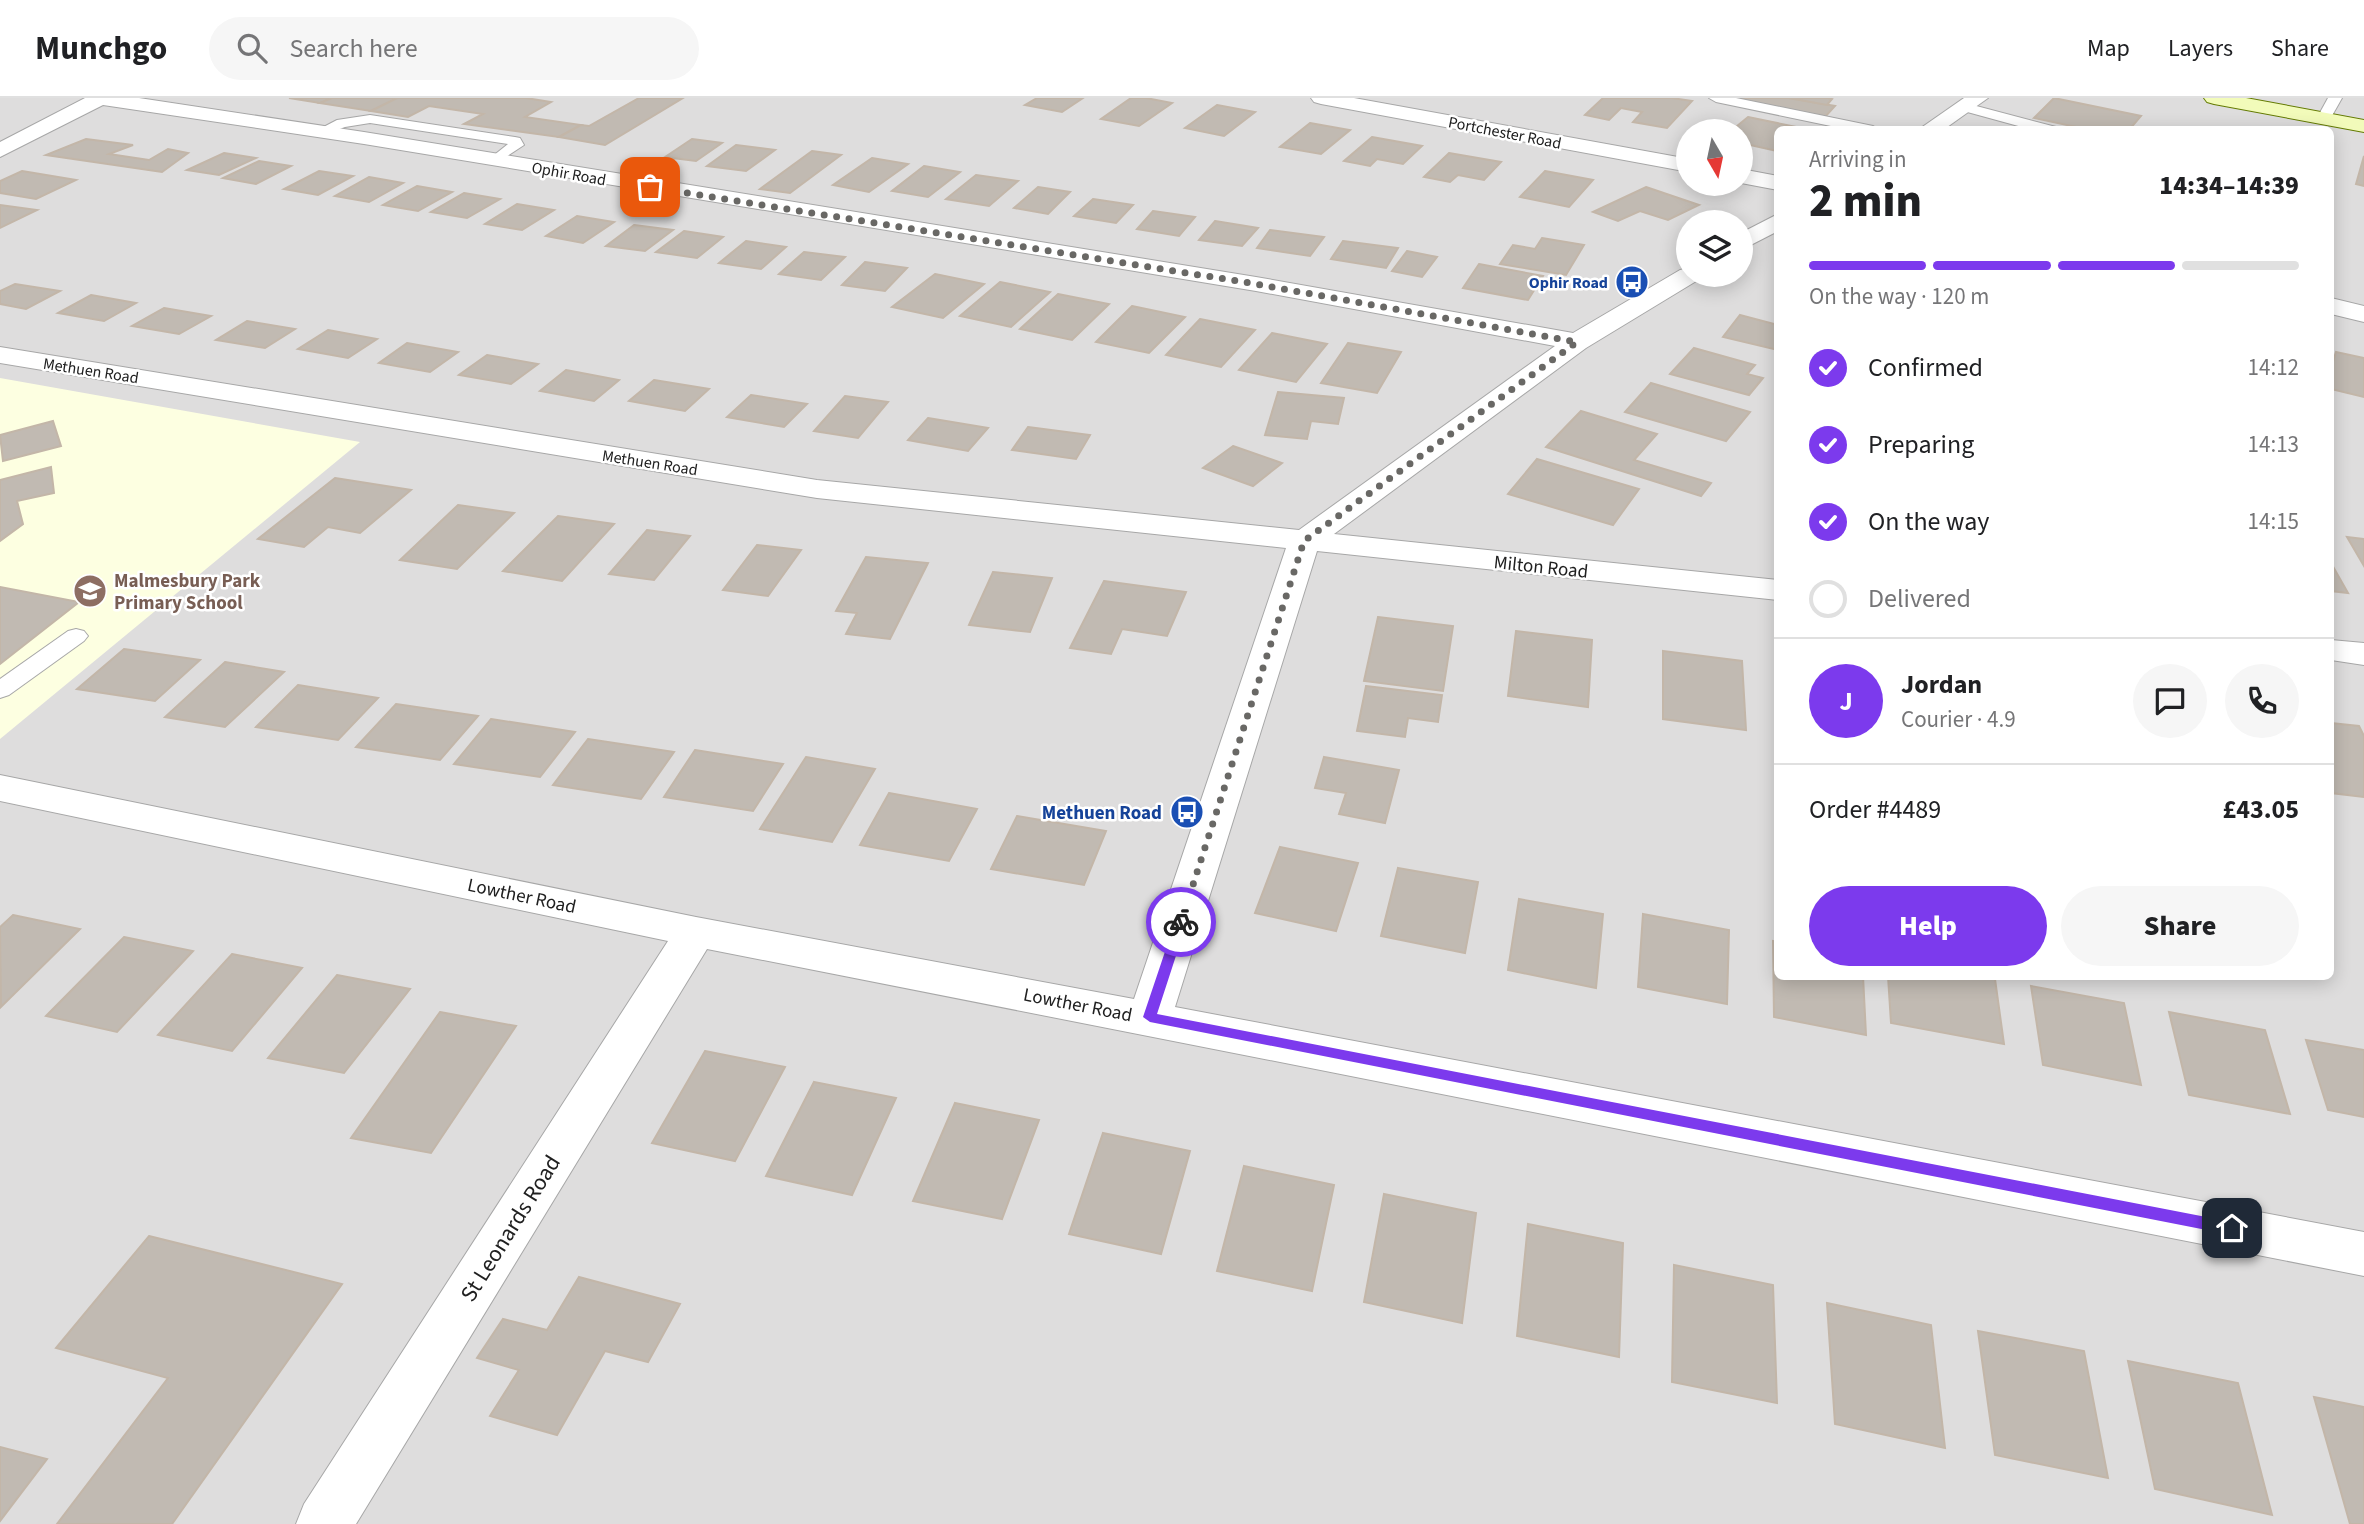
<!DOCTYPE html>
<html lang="en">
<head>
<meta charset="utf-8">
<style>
  body { margin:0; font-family:"Source Sans 3",sans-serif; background:#f6f6f6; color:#202124; height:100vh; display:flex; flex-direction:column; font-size:26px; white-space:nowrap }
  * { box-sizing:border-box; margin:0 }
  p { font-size:23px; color:#757577 }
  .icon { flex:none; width:38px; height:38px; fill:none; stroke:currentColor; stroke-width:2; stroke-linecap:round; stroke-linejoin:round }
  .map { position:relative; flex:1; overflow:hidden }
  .panel { position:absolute; left:1774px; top:28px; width:560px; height:854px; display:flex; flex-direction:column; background:#fff; border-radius:10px; box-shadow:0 4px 18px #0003 }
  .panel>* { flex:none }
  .needle { width:46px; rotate:171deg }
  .fabs { position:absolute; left:1676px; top:21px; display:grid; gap:14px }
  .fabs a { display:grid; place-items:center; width:77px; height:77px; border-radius:50%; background:#fff; box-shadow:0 4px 18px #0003; font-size:35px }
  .pin { position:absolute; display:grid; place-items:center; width:60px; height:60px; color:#fff; margin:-30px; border-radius:14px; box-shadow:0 4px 10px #0006 }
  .courier { position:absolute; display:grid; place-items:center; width:70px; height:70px; margin:-35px; border:5px solid #7c3aed; border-radius:50%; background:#fff; color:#222; box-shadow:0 2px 9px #0007 }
  .headline em { font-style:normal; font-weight:800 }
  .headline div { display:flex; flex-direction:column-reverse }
  .headline { display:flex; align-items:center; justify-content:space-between; height:119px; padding:0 35px }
  h1 { font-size:46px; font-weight:800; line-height:52px }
  .bar { display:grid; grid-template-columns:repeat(4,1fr); gap:10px 7px; align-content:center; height:84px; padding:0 35px }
  .bar i { height:9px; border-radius:5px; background:#e0e0e0 }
  .bar .active { background:#7c3aed }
  .bar p { grid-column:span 4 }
  .line { display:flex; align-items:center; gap:18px; padding:0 35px; border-top:2px solid #e0e0e0 }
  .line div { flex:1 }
  .round { display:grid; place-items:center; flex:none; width:74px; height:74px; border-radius:37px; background:#f6f6f6 }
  ol { padding:0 35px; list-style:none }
  li { display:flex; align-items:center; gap:21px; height:77px }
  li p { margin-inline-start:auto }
  li .icon { padding:7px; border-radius:50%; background:#7c3aed; color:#fff; stroke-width:4 }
  li:last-child { color:#757577 }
  li i { width:38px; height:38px; border:4px solid #e0e0e0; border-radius:50% }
  .cta { display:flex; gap:14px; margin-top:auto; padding:14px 35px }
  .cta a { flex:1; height:80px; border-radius:42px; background:#7c3aed; color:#fff; font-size:28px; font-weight:800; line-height:80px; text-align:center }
  .cta a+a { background:#f6f6f6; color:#202124 }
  header { display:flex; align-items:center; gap:42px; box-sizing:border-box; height:98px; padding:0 35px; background:#fff; border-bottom:2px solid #e0e0e0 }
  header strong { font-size:33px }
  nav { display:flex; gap:38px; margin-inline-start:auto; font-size:24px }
  .search { width:490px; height:63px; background:#f6f6f6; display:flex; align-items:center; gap:18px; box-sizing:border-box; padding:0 24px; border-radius:38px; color:#757577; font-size:26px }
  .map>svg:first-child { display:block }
  .residential { fill:#dedddd; fill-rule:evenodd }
  .education { fill:#fdffe1 }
  .building { fill:#c1bab2; stroke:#c3b6a8; stroke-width:2 }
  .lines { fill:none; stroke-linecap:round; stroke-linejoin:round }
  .lane-casing { stroke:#a7a7a7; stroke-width:2 }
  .street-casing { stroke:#a7a7a7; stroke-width:2 }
  .secondary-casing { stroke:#647b03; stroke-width:2 }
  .lane { fill:#fff; fill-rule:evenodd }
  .street { fill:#fff; fill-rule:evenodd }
  .secondary { fill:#f2fbba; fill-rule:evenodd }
  .route { fill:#7c3aed }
  .done { stroke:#696865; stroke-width:7; stroke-dasharray:0 12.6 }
  .labels { text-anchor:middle; stroke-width:5; stroke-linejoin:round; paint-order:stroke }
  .far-street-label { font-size:16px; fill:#202020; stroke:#fff }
  .far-transit-label { font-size:16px; font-weight:bold; fill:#164399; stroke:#fff; text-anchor:end }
  .street-label { font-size:19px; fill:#202020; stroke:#fff }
  .education-label { font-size:19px; font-weight:bold; fill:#785e54; stroke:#fff; text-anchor:start }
  .transit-label { font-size:19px; font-weight:bold; fill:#164399; stroke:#fff; text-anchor:end }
  .near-street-label { font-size:23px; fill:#202020; stroke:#fff }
</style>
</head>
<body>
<header>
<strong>Munchgo</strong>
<div class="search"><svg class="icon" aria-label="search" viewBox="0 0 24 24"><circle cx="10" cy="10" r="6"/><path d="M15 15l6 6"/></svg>Search here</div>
<nav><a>Map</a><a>Layers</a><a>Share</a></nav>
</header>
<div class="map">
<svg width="2364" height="1426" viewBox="0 0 2364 1426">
  <rect width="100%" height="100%" fill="#f1eee6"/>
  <path class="residential" d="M0 0H2364V1426H0ZM1778 32H2331V878H1778ZM1689 33H1741V86H1689ZM1689 124H1741V177H1689Z"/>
  <polygon class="education" points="0,280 360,344 0,641"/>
  <g class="building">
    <polygon points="289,0 332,0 320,5"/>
    <polygon points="332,0 392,0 396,1 371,13 320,5"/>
    <polygon points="526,0 551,4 525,19 581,27 559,39 464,26 483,16 429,8 408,19 371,13 397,0"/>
    <polygon points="639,0 683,0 605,47 559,39 581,27 589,28"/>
    <polygon points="1037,0 1083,0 1062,14 1025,7"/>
    <polygon points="1131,0 1146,0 1172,5 1139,28 1101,21"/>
    <polygon points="1603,0 1672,0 1692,3 1667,30 1633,24 1642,14 1621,10 1609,22 1585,17"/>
    <polygon points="1726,0 1789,0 1835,8 1825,19"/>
    <polygon points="1789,0 1828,0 1832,1 1827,7"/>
    <polygon points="2054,0 2141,18 2129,32 2090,32 2034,20"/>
    <polygon points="1217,7 1255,14 1224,38 1185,30"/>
    <polygon points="1748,19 1801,30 1778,32 1777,53 1741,45 1741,33 1731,33"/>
    <polygon points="1310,25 1350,32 1321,56 1280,49"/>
    <polygon points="1372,39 1422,48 1403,66 1377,61 1370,68 1344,63"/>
    <polygon points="86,41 133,47 109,56 149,62 168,51 188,55 162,74 46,57"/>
    <polygon points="692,41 722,45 696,63 665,59"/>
    <polygon points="736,47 775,52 746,73 707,68"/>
    <polygon points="812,53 841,57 790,95 760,91"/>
    <polygon points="224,55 256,60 219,77 187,72"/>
    <polygon points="1449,55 1501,64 1484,82 1458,77 1450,84 1424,79"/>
    <polygon points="2364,58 2364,88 2356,86"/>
    <polygon points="872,60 908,66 869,94 833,87"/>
    <polygon points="259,63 291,68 256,86 223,80"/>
    <polygon points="924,68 960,74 928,99 892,93"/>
    <polygon points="22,73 76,82 36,101 0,95 0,83"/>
    <polygon points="319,73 353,78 318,97 284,91"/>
    <polygon points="1545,73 1593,82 1569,109 1520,99"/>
    <polygon points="976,77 1018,83 989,108 946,101"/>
    <polygon points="369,79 403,85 369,104 335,98"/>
    <polygon points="417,88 452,94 418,113 383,107"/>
    <polygon points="1038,89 1070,94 1048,116 1014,110"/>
    <polygon points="1646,89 1699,107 1668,122 1640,113 1618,123 1593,114"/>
    <polygon points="464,95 500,101 467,120 431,114"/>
    <polygon points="1093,101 1133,107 1116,125 1074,118"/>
    <polygon points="517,106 554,112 522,132 485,126"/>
    <polygon points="0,107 37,112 0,130"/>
    <polygon points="1153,113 1195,119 1179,138 1137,131"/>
    <polygon points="577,118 614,124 583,145 546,138"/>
    <polygon points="1215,123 1258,130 1242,148 1199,142"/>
    <polygon points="634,127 673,132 645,153 606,148"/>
    <polygon points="1270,132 1324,139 1310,158 1257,150"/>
    <polygon points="684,133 723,139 697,160 656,154"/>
    <polygon points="1542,140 1584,147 1566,177 1500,166 1513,147 1535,151"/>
    <polygon points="746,143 786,149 761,171 719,165"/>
    <polygon points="1343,143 1398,150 1386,170 1331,161"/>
    <polygon points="1407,153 1437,159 1422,179 1392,173"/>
    <polygon points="804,154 845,159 821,182 779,176"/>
    <polygon points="865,164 907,170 885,193 842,187"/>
    <polygon points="1479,166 1543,178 1528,202 1463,190"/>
    <polygon points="935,176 984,186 943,220 892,209"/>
    <polygon points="1000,184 1050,194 1011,229 960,218"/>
    <polygon points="15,186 60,193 26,211 0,206 0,193"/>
    <polygon points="1058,196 1109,206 1072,242 1020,231"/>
    <polygon points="91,197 136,205 104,223 58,215"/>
    <polygon points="1132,208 1185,219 1149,255 1096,244"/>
    <polygon points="164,210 211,218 179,236 132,228"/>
    <polygon points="1740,217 1778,227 1778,252 1723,239"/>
    <polygon points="1200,221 1255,232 1221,269 1166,257"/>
    <polygon points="247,223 295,231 265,250 216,242"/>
    <polygon points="328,232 377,241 348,260 298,251"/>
    <polygon points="1272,235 1327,246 1296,284 1239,272"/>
    <polygon points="407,245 458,254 430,274 379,265"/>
    <polygon points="1348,245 1401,254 1377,295 1321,285"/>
    <polygon points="1694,250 1755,267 1747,276 1763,280 1749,297 1670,276"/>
    <polygon points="2336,254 2364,260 2364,299 2331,291 2331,270"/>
    <polygon points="487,257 538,266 511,286 459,277"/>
    <polygon points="566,272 619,282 594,303 540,293"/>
    <polygon points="654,282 709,291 685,313 629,303"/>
    <polygon points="1651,285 1750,314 1726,343 1625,314"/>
    <polygon points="1278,294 1344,300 1338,326 1311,323 1307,341 1265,337"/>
    <polygon points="751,297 807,306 784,329 727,319"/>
    <polygon points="845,298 888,304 858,340 814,333"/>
    <polygon points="1581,313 1657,336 1634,362 1711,385 1701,398 1546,349"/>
    <polygon points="928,320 988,330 968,353 908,342"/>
    <polygon points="53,323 61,348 3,363 0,337"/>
    <polygon points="1028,329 1090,337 1076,361 1012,352"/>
    <polygon points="1233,348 1282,365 1253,388 1203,370"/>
    <polygon points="1537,361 1639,391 1613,427 1508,396"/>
    <polygon points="51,369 54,395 17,403 23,426 0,443 0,382"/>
    <polygon points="335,380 411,392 360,435 328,429 304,449 258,441"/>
    <polygon points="458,407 514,415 457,471 400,462"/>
    <polygon points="558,418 614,426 562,483 503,473"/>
    <polygon points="647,432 690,438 654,482 609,476"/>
    <polygon points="2347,439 2364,441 2364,468"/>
    <polygon points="757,447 801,452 768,498 723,492"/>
    <polygon points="866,459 928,465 890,541 846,536 857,515 836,513"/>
    <polygon points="2331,465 2348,495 2331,493"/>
    <polygon points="993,474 1052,480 1030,534 969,527"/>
    <polygon points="1104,483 1186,494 1167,538 1122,531 1111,556 1070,550"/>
    <polygon points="0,489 79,504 0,566"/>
    <polygon points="1378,519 1453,528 1443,593 1364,583"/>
    <polygon points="1516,533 1592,542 1588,609 1508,598"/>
    <polygon points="124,551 200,562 155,603 77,591"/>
    <polygon points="1663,553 1742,563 1746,632 1663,621"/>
    <polygon points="225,564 284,574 225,629 165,619"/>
    <polygon points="298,587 378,600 338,642 256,629"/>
    <polygon points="1366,588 1442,597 1438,624 1408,620 1405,639 1357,633"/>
    <polygon points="396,606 478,618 440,662 356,649"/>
    <polygon points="491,621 575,634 540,679 454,666"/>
    <polygon points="2331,625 2359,628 2364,638 2364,699 2331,695"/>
    <polygon points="588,641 674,654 641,701 553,687"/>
    <polygon points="695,652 783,666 753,713 664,699"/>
    <polygon points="806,659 875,671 832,744 760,731"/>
    <polygon points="1324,659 1399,672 1385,725 1339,716 1346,695 1315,690"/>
    <polygon points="889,695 977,711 949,763 860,747"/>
    <polygon points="1017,718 1106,733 1084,787 991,771"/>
    <polygon points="1280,749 1358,765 1336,833 1255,815"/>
    <polygon points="1398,770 1478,784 1465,855 1381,838"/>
    <polygon points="1519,801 1603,816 1596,890 1508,872"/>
    <polygon points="1643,816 1729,832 1727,906 1638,889"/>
    <polygon points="13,817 80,831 1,909 0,829"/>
    <polygon points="124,839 193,853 117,934 46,918"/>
    <polygon points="1773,843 1778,844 1778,878 1863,878 1866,937 1774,919"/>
    <polygon points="232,856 302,870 232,953 158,937"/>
    <polygon points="337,877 410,891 344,975 268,960"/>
    <polygon points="1888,878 1995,881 2004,946 1891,925"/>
    <polygon points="2031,888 2124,905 2141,987 2043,967"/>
    <polygon points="440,914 516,928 431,1055 351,1040"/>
    <polygon points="2169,914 2265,932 2290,1016 2189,997"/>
    <polygon points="2306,942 2364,952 2364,1019 2328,1012"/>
    <polygon points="705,953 785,969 735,1063 652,1045"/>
    <polygon points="814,984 896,1000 852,1097 766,1078"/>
    <polygon points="955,1005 1039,1022 1002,1121 913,1103"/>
    <polygon points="1103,1035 1190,1053 1161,1156 1069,1136"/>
    <polygon points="1244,1068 1334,1087 1312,1193 1217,1173"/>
    <polygon points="1384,1096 1476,1115 1462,1225 1364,1204"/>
    <polygon points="1528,1126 1623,1145 1619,1259 1517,1238"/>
    <polygon points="149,1138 342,1186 172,1426 57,1426 168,1280 56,1250"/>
    <polygon points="1674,1167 1773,1187 1777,1305 1672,1284"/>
    <polygon points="579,1179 680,1206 648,1264 605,1253 557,1337 490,1318 519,1272 477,1260 503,1221 547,1232"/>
    <polygon points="1827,1205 1931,1227 1945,1350 1835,1326"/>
    <polygon points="1978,1233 2084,1253 2108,1380 1995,1357"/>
    <polygon points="2128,1263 2238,1285 2272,1417 2155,1391"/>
    <polygon points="2314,1299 2364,1309 2364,1426 2350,1426"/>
    <polygon points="0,1349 47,1361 0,1423"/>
  </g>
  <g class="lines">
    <defs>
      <g id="lane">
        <polygon points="1709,0 1736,0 1873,28 1880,32 1850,32 1716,4"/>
        <polygon points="2328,0 2342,0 2329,23 2319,23 2317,20"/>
        <polygon points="1965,5 2056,29 2058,32 2033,32 1960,12 1960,6"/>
        <polygon points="370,17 515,39 520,40 524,47 495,66 488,62 508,46 370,25 345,29 323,37 316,33 337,22"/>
        <polygon points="76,531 84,533 88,538 84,543 9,597 0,600 0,581 68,533"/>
      </g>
      <g id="street">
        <polygon points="85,0 139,0 364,34 1256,179 1573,235 1680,172 1689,170 1689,177 1701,177 1698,182 1586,250 1334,436 1778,482 1778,502 1317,453 1175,909 2364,1134 2364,1178 707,851 356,1426 296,1426 304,1406 668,843 0,703 0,677 696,819 1134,901 1286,450 817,400 0,265 0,249 817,382 1299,432 1555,248 1256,193 364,46 103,7 0,59 0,44"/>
        <polygon points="1311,0 1354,0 1689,61 1689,74 1321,6 1314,4"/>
        <polygon points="1964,0 1988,0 1943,32 1918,32"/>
        <polygon points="1741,71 1778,78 1778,92 1741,85"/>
        <polygon points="1778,116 1778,133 1741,152 1741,135"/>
        <polygon points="2331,200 2364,208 2364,224 2331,216"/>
        <polygon points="2331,542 2364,545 2364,567 2331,562"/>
      </g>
      <polygon id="secondary" points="2204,0 2246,0 2364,22 2364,34 2214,6 2207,4"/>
    </defs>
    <use href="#lane" class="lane-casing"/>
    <use href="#street" class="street-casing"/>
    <use href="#secondary" class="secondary-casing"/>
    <use href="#lane" class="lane"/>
    <use href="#street" class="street"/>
    <use href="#secondary" class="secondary"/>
  </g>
  <polygon class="route" points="1181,819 1187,824 1157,916 2232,1124 2239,1130 2232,1137 1150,924 1143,919 1175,824"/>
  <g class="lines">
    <polyline class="done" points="650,89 1256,186 1577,244 1304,443 1181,824"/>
  </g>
  <defs>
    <symbol id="bus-disc" viewBox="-11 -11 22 22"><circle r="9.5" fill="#1a4fb4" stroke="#fff"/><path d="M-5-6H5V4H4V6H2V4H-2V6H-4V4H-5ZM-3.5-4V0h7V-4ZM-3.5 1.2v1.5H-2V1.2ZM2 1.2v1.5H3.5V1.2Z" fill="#fff"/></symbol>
    <symbol id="school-disc" viewBox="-11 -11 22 22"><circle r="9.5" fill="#8d6e63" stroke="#fff"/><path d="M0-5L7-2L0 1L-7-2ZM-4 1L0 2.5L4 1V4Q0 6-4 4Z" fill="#fff"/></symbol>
  </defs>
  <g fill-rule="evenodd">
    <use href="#bus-disc" x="1613" y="165" width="38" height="38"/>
    <use href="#school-disc" x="71" y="474" width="38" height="38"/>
    <use href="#bus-disc" x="1168" y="695" width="38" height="38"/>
  </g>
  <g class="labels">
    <g class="far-street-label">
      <text transform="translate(1505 34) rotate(11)" y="6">Portchester Road</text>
      <text transform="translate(569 75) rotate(10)" y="6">Ophir Road</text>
      <text transform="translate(91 272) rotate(9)" y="6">Methuen Road</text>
      <text transform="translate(650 364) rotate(9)" y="6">Methuen Road</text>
    </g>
    <g class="far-transit-label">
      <text x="1608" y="190">Ophir Road</text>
    </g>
    <g class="street-label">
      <text transform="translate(1541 468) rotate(6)" y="7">Milton Road</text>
      <text transform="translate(522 797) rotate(12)" y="7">Lowther Road</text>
      <text transform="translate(1078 906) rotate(11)" y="7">Lowther Road</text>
    </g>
    <g class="education-label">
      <text x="114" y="489">Malmesbury Park<tspan x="114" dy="22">Primary School</tspan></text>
    </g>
    <g class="transit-label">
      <text x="1162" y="721">Methuen Road</text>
    </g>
    <g class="near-street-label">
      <text transform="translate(510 1130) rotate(-58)" y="8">St Leonards Road</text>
    </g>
  </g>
</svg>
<div class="fabs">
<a><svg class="needle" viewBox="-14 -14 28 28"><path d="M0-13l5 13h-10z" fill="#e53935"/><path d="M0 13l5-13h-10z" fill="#757577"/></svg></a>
<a><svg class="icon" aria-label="layers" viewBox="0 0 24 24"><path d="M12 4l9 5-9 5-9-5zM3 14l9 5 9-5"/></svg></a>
</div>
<div class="pin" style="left:650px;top:89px;background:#ea580c"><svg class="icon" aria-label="bag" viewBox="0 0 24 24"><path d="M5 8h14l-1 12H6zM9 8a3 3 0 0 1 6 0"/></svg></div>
<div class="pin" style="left:2232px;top:1130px;background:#1f2937"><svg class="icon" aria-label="home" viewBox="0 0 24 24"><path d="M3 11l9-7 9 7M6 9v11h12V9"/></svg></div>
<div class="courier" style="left:1181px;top:824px"><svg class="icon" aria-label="bike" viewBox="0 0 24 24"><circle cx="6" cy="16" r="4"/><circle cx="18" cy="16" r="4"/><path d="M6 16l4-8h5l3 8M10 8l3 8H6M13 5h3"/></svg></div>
<section class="panel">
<div class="headline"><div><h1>2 min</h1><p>Arriving in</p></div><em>14:34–14:39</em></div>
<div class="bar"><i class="active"></i><i class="active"></i><i class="active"></i><i></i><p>On the way · 120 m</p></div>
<ol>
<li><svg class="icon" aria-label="check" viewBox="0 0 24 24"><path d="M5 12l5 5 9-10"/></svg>Confirmed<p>14:12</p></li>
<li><svg class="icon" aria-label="check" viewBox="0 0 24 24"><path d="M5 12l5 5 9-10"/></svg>Preparing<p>14:13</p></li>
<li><svg class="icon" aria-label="check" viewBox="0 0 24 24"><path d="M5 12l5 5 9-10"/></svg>On the way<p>14:15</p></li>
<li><i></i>Delivered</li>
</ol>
<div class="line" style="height:126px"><b class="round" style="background:#7c3aed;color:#fff">J</b><div><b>Jordan</b><p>Courier · 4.9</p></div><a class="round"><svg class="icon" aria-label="chat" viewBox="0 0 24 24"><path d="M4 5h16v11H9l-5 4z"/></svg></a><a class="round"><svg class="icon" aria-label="phone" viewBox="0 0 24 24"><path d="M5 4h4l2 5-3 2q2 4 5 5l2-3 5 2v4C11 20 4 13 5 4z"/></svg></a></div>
<div class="line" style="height:91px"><div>Order #4489</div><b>£43.05</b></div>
<div class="cta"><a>Help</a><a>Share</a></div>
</section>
</div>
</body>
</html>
